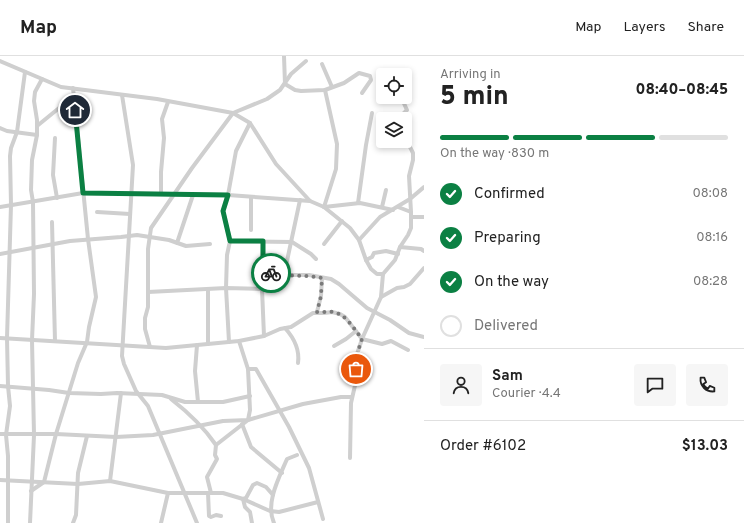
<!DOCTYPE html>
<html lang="en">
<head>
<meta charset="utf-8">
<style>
  body { margin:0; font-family:Overpass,sans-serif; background:#f6f6f6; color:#222; height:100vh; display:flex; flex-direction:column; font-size:15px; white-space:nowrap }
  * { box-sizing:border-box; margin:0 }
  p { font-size:13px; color:#767676 }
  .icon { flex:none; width:22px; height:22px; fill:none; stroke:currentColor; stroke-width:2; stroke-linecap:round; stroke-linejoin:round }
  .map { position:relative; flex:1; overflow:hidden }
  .drawer { display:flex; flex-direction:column; background:#fff; width:320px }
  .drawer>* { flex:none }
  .controls { position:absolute; left:376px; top:12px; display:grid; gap:8px }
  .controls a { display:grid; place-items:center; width:36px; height:36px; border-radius:4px; background:#fff; box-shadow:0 2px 6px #0003; font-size:20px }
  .pin { position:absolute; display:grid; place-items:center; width:34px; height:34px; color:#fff; margin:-17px; border:2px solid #fff; border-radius:50%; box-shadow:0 1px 4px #0007 }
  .courier { position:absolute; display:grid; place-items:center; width:40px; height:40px; margin:-20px; border:3px solid #0b8043; border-radius:50%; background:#fff; color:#222; box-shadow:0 1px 5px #0007 }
  .headline em { font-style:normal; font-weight:800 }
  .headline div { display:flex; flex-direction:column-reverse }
  .headline { display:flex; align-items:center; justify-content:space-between; height:68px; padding:0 16px }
  h1 { font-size:26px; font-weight:800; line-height:30px }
  .bar { display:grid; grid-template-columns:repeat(4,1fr); gap:6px 4px; align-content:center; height:48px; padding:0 16px }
  .bar i { height:5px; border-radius:3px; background:#e0e0e0 }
  .bar .active { background:#0b8043 }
  .bar p { grid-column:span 4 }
  .line { display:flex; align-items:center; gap:10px; padding:0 16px; border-top:1px solid #e0e0e0 }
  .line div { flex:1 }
  .round { display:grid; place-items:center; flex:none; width:42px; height:42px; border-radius:4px; background:#f6f6f6 }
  ol { padding:0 16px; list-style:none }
  li { display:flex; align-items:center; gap:12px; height:44px }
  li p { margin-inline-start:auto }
  li .icon { padding:4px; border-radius:50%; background:#0b8043; color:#fff; stroke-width:4 }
  li:last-child { color:#767676 }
  li i { width:22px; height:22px; border:2px solid #e0e0e0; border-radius:50% }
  header { display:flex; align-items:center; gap:24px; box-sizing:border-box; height:56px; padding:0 20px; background:#fff; border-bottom:1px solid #e0e0e0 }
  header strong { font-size:19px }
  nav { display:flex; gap:22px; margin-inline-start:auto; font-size:14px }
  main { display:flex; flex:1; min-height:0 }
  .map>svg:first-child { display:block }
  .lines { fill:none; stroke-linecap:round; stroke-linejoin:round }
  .minor { stroke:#cfcfcf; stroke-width:4 }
  .done { stroke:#7a7a7a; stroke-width:4; stroke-dasharray:0 7.2 }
  .route { stroke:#0b8043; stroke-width:5 }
</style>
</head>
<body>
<header>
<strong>Map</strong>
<nav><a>Map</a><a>Layers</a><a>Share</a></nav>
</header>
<main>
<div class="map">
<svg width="424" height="467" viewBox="0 0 424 467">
  <rect width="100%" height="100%" fill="#fff"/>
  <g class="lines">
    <g class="minor">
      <polyline points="284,0 285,28"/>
      <polyline points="0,5 61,31 157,43 233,57 250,67 276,108 310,145"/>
      <polyline points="322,8 332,31"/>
      <polyline points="285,28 295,34 301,35 325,34 344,27 359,17 370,20 371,24 362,37"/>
      <polyline points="122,39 133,109 122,300 124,308 136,335 148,350 197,467"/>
      <polyline points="401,41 407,54 402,59 402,63"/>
      <polyline points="37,70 64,48 66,48 75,54"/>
      <polyline points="0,72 7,75 37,79"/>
      <polyline points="55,82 53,119 57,142"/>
      <polyline points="161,138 161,116 164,82 162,63 168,46"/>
      <polyline points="358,147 366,89 372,57"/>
      <polyline points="0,151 83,137 228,139 310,145 324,151 350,172 359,184 366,204 371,213 377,218 383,218"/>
      <polyline points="324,151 336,113 337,88 325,34"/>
      <polyline points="324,151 360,147 393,154"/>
      <polyline points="382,151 386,134"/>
      <polyline points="398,151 411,156"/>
      <polyline points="97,156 130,158"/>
      <polyline points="411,161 424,161"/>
      <polyline points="52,166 55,285"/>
      <polyline points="251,174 251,141"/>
      <polyline points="359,184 380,161 410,143 424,131"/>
      <polyline points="230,185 292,186 311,198 316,203"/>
      <polyline points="263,185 262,233 264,280"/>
      <polyline points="177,187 193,139"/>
      <polyline points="324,188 342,165"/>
      <polyline points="400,191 421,193 424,195"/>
      <polyline points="0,198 70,185 121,181 137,179 169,184 186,190 210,188"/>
      <polyline points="366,204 372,201 374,197 386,195 398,198"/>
      <polyline points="263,214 274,219 309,219 331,223 339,228 367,252 390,264 409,277 424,281"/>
      <polyline points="284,219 300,144"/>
      <polyline points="208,233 208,288"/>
      <polyline points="148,236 226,232 262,233"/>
      <polyline points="381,241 397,232 404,231 410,228 424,212"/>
      <polyline points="317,256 321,240 322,222"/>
      <path d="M285 272C294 282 300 293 298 307"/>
      <polyline points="0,282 166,292 239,285 264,280 280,273 291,271 313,257 324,257 332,256 340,258 345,261 362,283 382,288 391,285 408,294"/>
      <polyline points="229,286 226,232 227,199 230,185 223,155 228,139 236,95 250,67"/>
      <polyline points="197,289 195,315 198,346"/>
      <polyline points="334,290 346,283 356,275"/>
      <polyline points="150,291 145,273 145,262 148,251 148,193 151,172 192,112 233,57 267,43 280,34 291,18 306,5"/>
      <polyline points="248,313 256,313 289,371 309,412 323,463"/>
      <polyline points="0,330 49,334 69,337 101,338 117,337 162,339 185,346 223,346 250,340"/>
      <path d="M171 343C189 357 203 370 216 389"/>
      <polyline points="242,368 251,391 282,417"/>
      <polyline points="0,378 56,378 116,381 153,379 223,365 248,364 303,348 341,341 352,341"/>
      <polyline points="350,402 351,347 356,325 356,301 362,283 381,241 383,218 395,204 400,191 408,179 411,172 411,156 409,120 413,104 413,97 407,85 405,76"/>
      <polyline points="0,424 78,428 110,425 168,437 223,437 243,443 270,455 279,456 318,446"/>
      <polyline points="110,425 121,337"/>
      <polyline points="31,435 44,426 56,378 78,307 87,286 89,271 96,241 88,183 73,32"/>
      <polyline points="208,437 209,460 211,461 216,459 221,460"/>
      <polyline points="211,437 207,421 217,403 215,399 216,389 248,364 250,354 248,313 239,285"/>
      <polyline points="8,467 8,400 6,379 10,350 8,330 7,282 11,149 10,100 11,92 17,76 25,16"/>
      <polyline points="30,467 34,379 32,284 34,238 33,146 31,134 32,104 37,79 37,64 34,45 35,36 42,23"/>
      <polyline points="73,467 76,459 78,417 87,380"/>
      <polyline points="161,467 168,437"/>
      <polyline points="252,467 250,456 245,451 243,443 246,442 253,429 257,427 266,431 273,439"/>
      <path d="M274 467C265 447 279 422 287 403L297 399"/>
    </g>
  </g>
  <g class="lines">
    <path class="done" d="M271 217 274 219 309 220 322 222 321 240 317 256C323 257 328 255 333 256 346 258 354 273 362 283L356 301V313"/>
    <polyline class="route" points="75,54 83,137 228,139 223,155 230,185 263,185 263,214 271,217"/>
  </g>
</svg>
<div class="controls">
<a><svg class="icon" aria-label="locate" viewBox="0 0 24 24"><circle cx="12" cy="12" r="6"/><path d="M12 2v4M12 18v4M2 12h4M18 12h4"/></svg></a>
<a><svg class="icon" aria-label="layers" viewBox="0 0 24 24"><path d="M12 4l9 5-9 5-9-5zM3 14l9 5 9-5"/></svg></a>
</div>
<div class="pin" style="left:356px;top:313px;background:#ea580c"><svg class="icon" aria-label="bag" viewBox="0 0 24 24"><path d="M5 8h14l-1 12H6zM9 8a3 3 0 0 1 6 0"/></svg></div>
<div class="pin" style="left:75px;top:54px;background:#1f2937"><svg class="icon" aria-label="home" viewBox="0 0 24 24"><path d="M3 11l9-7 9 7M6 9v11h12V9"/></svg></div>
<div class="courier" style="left:271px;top:217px"><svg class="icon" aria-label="bike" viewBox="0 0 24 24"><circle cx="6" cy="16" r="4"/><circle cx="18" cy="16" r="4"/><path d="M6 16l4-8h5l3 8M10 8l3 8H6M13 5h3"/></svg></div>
</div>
<section class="drawer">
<div class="headline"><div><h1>5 min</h1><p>Arriving in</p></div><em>08:40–08:45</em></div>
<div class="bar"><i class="active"></i><i class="active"></i><i class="active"></i><i></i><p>On the way · 830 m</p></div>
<ol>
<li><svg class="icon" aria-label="check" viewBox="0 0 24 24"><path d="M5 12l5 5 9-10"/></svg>Confirmed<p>08:08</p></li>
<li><svg class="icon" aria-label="check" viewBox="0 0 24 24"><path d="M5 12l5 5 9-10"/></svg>Preparing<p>08:16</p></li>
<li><svg class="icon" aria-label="check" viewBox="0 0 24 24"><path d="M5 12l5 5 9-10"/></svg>On the way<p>08:28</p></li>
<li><i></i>Delivered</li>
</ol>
<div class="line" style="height:72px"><a class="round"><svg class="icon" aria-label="person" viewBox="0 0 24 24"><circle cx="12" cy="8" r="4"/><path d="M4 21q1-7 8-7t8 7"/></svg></a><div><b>Sam</b><p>Courier · 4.4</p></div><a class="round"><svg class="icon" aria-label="chat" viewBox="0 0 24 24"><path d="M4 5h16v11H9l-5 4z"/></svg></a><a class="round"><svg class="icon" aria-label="phone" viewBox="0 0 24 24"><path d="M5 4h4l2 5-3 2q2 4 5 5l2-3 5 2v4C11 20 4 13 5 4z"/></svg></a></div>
<div class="line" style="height:52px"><div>Order #6102</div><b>$13.03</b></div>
</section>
</main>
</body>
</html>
